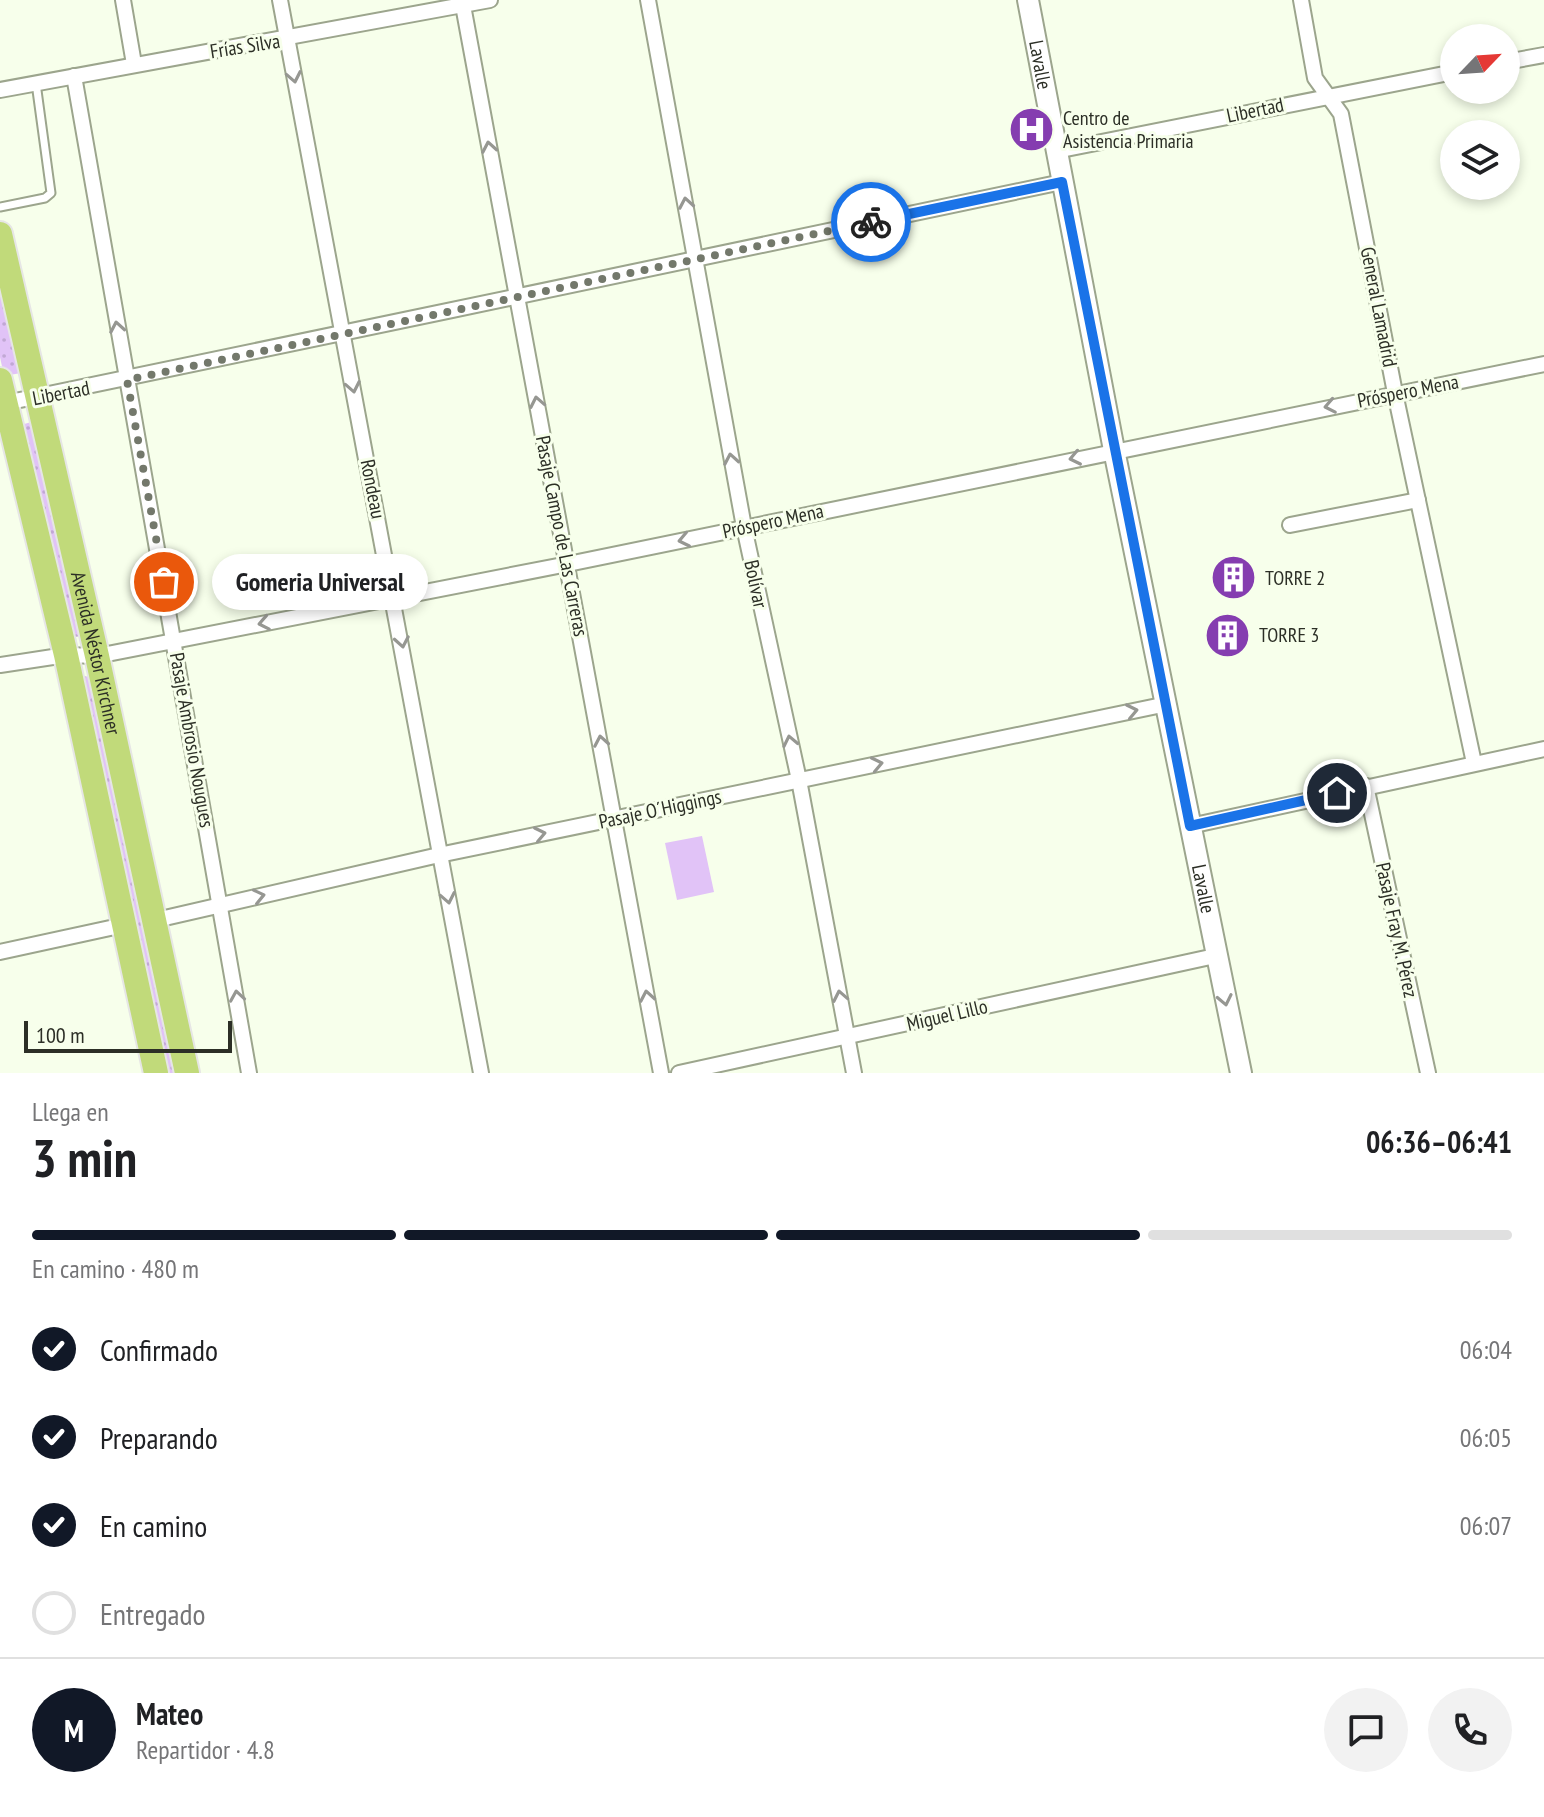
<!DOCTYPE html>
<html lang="es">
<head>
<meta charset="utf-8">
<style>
  body { margin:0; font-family:"PT Sans Narrow",sans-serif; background:#f2f2f2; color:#202124; height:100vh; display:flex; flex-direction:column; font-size:30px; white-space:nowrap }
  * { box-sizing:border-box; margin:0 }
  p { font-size:26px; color:#757577 }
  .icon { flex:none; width:44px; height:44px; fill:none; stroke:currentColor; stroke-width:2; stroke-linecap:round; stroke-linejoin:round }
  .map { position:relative; height:1073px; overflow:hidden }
  .sheet { display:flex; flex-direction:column; background:#fff; flex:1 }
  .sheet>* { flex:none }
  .needle { width:52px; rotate:65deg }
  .buttons { position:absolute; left:1440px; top:24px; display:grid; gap:16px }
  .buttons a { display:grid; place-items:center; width:80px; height:80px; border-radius:50%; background:#fff; box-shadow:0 4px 12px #0003; font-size:40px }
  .scale { position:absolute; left:24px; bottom:20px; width:208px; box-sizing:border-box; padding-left:8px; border:4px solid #2c2f26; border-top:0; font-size:22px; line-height:28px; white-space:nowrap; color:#2c2f26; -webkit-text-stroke:6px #f7ffeb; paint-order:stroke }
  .pin { position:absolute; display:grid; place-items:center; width:68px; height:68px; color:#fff; margin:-34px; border:4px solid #fff; border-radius:50%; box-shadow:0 2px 8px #0007 }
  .courier { position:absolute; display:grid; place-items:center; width:80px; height:80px; margin:-40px; border:6px solid #1a73e8; border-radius:50%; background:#fff; color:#222; box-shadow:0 2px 10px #0007 }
  .bubble { position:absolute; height:56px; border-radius:28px; background:#fff; box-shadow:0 4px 12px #0003; font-size:26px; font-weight:600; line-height:56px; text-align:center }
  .overview em { font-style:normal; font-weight:600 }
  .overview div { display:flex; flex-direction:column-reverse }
  .overview { display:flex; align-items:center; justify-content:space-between; height:136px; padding:0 32px }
  h1 { font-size:52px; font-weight:600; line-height:60px }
  .bar { display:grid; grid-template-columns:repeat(4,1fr); gap:12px 8px; align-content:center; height:96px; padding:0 32px }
  .bar i { height:10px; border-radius:6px; background:#e0e0e0 }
  .bar .current { background:#111827 }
  .bar p { grid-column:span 4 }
  .line { display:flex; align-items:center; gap:20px; padding:0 32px; border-top:2px solid #e0e0e0 }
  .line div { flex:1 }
  .round { display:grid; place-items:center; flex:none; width:84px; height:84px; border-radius:42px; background:#f2f2f2 }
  ol { padding:0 32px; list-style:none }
  li { display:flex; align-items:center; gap:24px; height:88px }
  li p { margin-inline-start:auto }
  li .icon { padding:8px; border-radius:50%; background:#111827; color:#fff; stroke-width:4 }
  li:last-child { color:#757577 }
  li i { width:44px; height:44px; border:4px solid #e0e0e0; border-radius:50% }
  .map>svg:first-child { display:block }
  .grass { fill:url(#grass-dots) }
  .pitch { fill:#e1c3f7 }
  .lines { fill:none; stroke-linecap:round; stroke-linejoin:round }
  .lane-casing { stroke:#9ca58d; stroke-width:11 }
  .street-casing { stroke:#9ca58d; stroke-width:18 }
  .secondary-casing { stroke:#9ca58d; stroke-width:24 }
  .primary-casing { stroke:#e6e6e5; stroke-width:28 }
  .lane { stroke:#fff; stroke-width:7 }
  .street { stroke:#fff; stroke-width:14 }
  .secondary { stroke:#fff; stroke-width:20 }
  .primary { stroke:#c1da7a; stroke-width:24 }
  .oneway { stroke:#969792 }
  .done { stroke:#73786b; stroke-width:8; stroke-dasharray:0 14.4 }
  .route { stroke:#1a73e8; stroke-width:10 }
  .labels { text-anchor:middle; stroke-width:6; stroke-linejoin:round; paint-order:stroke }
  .street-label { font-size:20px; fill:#2c2f26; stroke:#f7ffeb }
  .poi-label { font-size:20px; fill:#2c2f26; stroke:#f7ffeb; text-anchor:start }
</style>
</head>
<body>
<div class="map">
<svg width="1544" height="1073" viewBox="0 0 1544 1073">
  <defs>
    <pattern id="grass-dots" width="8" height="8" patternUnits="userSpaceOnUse" patternTransform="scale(2)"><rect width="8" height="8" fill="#e1c3f7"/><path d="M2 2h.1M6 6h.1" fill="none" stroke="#c1a8d4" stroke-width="1.8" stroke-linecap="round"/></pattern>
  </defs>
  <rect width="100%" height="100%" fill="#f7ffeb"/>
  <g class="grass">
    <polygon points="0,283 21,373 4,376 0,357"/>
    <polygon points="35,421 83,636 65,638 17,426"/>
    <polygon points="92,676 177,1073 161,1073 77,677"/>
  </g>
  <polygon class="pitch" points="702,836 714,892 677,900 665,843"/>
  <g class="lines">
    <defs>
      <polyline id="lane" points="0,207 45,198 51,193 36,83"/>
      <g id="street">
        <polyline points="123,0 134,64"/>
        <polyline points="280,0 481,1073"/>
        <polyline points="462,0 661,1073"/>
        <polyline points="648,0 744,527 799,780 854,1073"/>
        <polyline points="1301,0 1315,78 1341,114 1395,393 1474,763"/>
        <polyline points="1506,62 1544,55"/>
        <polyline points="74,76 249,1073"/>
        <polyline points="0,90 490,0"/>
        <polyline points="1056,151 1454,72"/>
        <path d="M1 404C355 331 708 256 1062 182"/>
        <polyline points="1290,525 1418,500"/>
        <polyline points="0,665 66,655 97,656 568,564 1544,364"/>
        <polyline points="1366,786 1428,1073"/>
        <polyline points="1190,826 1544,749"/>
        <polyline points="156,920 439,855 1167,704"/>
        <polyline points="0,952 124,925"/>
        <polyline points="679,1073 1215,956"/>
      </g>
      <g id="secondary">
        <path id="s1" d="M1028 0 1114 450 1241 1073"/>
      </g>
      <g id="primary">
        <path id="s2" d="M0 234 97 656 187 1073"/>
        <polyline points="0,380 66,655 156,1073"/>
      </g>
    </defs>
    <use href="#lane" class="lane-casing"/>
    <use href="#street" class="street-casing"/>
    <use href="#secondary" class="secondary-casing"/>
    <use href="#primary" class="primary-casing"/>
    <use href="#lane" class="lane"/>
    <use href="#street" class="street"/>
    <use href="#secondary" class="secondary"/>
    <use href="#primary" class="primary"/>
  </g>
  <defs><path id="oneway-chevron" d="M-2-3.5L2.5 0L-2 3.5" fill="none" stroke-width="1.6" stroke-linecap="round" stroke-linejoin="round" transform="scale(2)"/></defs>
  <g class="oneway">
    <use href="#oneway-chevron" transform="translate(294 77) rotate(79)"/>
    <use href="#oneway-chevron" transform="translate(489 147) rotate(-100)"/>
    <use href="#oneway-chevron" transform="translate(686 203) rotate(-100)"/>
    <use href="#oneway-chevron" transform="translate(117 327) rotate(-100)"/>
    <use href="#oneway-chevron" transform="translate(353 387) rotate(79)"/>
    <use href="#oneway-chevron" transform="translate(537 402) rotate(-101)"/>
    <use href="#oneway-chevron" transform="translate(1330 406) rotate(169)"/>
    <use href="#oneway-chevron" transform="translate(1075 458) rotate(168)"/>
    <use href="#oneway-chevron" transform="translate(731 459) rotate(-100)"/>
    <use href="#oneway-chevron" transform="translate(684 540) rotate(168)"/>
    <use href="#oneway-chevron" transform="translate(264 623) rotate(169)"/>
    <use href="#oneway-chevron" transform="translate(402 642) rotate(80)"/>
    <use href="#oneway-chevron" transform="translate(1132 711) rotate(-12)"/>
    <use href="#oneway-chevron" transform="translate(601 741) rotate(-100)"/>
    <use href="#oneway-chevron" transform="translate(790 741) rotate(-102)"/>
    <use href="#oneway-chevron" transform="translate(877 764) rotate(-12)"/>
    <use href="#oneway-chevron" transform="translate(540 834) rotate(-12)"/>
    <use href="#oneway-chevron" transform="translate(259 896) rotate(-13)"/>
    <use href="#oneway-chevron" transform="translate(448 898) rotate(79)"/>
    <use href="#oneway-chevron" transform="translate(237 996) rotate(-99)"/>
    <use href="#oneway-chevron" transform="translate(647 996) rotate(-100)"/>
    <use href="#oneway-chevron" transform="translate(840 996) rotate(-101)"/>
    <use href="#oneway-chevron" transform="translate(1225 1000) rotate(78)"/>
  </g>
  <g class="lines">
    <polyline class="done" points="164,582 127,380 871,222"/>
    <polyline class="route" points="871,222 1062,182 1190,826 1337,793"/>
  </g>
  <defs>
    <symbol id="hospital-disc" viewBox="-11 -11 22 22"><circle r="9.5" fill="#853db0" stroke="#f7ffeb"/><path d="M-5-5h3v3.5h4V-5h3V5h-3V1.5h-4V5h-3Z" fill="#fff"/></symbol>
    <symbol id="building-disc" viewBox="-11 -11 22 22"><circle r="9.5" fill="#853db0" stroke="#f7ffeb"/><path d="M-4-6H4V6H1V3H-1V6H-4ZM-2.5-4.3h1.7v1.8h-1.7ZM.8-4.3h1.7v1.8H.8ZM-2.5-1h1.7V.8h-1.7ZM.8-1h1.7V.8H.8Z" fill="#fff"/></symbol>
  </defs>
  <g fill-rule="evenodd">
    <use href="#hospital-disc" x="1006" y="104" width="51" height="51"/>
    <use href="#building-disc" x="1208" y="552" width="51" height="51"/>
    <use href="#building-disc" x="1202" y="610" width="51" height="51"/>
  </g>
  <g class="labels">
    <g class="street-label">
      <text transform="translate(245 46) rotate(-9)" y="7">Frías Silva</text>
      <text dy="7" stroke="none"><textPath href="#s1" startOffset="66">Lavalle</textPath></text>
      <text transform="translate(1255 110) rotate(-12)" y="7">Libertad</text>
      <text transform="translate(1379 307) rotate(79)" y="7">General Lamadrid</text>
      <text transform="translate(1408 391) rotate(-11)" y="7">Próspero Mena</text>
      <text transform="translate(61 393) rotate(-11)" y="7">Libertad</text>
      <text transform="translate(373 489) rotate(79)" y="7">Rondeau</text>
      <text transform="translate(773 521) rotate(-12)" y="7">Próspero Mena</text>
      <text transform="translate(562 536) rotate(79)" y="7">Pasaje Campo de Las Carreras</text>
      <text transform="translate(756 584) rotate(78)" y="7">Bolívar</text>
      <text dy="7" stroke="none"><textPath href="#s2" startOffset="430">Avenida Néstor Kirchner</textPath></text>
      <text transform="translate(192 740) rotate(80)" y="7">Pasaje Ambrosio Nougues</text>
      <text transform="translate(660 809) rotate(-12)" y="7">Pasaje O´Higgings</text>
      <text dy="7" stroke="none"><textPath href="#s1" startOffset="906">Lavalle</textPath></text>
      <text transform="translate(1397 930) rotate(78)" y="7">Pasaje Fray M. Pérez</text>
      <text transform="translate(947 1015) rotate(-13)" y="7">Miguel Lillo</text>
    </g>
    <g class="poi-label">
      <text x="1063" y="125">Centro de<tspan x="1063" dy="23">Asistencia Primaria</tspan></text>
      <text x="1265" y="585">TORRE 2</text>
      <text x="1259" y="642">TORRE 3</text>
    </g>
  </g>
</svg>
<div class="buttons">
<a><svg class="needle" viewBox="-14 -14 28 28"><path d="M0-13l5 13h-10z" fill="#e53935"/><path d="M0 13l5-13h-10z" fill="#757577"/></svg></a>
<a><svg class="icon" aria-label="layers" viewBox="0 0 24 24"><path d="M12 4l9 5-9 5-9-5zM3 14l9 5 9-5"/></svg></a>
</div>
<div class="scale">100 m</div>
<div class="pin" style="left:164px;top:582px;background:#ea580c"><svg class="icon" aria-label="bag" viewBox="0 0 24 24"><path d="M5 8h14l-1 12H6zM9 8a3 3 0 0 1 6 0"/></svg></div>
<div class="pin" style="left:1337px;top:793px;background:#1f2937"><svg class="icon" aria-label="home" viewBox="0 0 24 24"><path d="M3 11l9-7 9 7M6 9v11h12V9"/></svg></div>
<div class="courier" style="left:871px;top:222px"><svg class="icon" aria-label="bike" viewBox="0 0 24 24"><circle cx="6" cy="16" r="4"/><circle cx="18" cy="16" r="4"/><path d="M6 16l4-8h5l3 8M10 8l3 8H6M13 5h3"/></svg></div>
<div class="bubble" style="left:212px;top:554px;width:216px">Gomeria Universal</div>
</div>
<section class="sheet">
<div class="overview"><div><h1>3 min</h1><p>Llega en</p></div><em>06:36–06:41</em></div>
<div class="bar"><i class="current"></i><i class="current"></i><i class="current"></i><i></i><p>En camino · 480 m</p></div>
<ol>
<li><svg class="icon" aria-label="check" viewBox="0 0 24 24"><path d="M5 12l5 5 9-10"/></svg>Confirmado<p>06:04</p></li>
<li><svg class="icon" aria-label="check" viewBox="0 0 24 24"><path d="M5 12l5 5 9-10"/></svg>Preparando<p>06:05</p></li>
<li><svg class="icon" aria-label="check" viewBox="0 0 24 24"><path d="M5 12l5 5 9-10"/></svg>En camino<p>06:07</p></li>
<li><i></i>Entregado</li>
</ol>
<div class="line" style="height:144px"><b class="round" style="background:#111827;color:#fff">M</b><div><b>Mateo</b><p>Repartidor · 4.8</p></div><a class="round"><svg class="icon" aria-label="chat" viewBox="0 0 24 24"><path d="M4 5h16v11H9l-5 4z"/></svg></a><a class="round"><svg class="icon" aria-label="phone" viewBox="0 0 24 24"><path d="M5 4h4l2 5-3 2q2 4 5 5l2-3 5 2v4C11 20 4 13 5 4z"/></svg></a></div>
</section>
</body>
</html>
